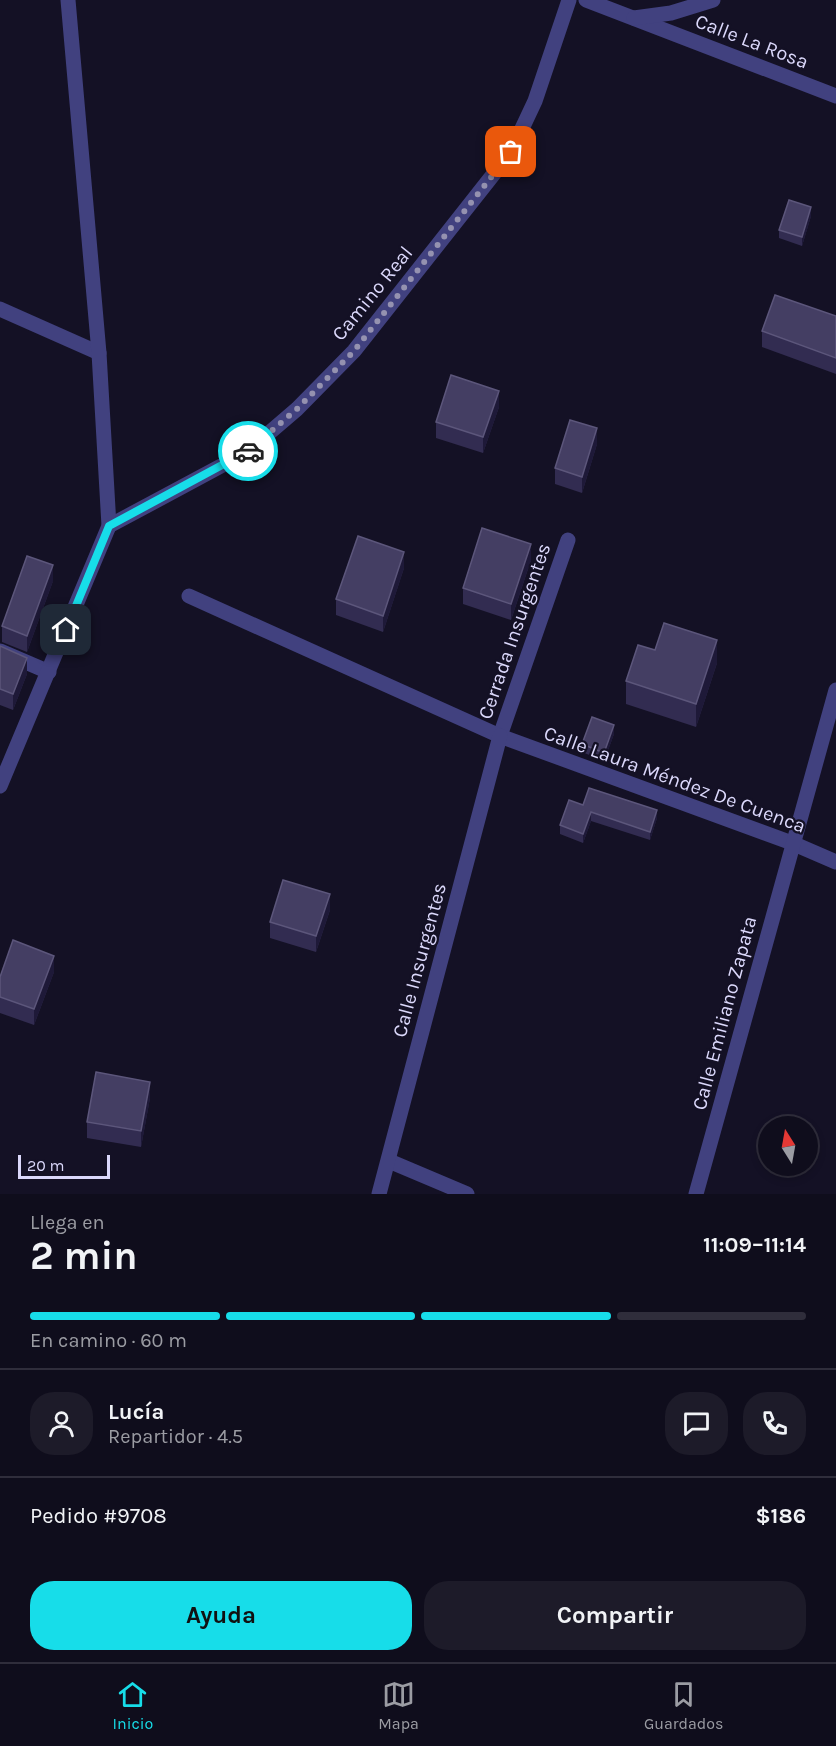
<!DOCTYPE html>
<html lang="es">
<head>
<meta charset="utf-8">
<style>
  body { margin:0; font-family:Karla,sans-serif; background:#1d1b29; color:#f1f3f6; height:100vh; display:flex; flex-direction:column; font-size:22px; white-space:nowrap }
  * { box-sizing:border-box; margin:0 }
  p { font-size:20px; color:#9b9ca3 }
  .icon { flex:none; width:33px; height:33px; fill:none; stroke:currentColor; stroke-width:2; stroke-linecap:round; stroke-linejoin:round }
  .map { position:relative; height:1194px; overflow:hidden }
  .drawer { display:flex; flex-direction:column; background:#0f0d1c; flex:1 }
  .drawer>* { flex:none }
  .needle { width:39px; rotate:349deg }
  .tools { position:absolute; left:758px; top:1116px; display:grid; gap:12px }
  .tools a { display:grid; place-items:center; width:60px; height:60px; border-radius:50%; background:#0f0d1c; box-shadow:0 3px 9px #0003,0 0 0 2px #2f2d3b; font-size:30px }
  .scale { position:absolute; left:18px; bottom:15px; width:92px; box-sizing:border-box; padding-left:6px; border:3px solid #dbd8fb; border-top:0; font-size:16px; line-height:21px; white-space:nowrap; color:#dbd8fb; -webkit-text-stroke:4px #141125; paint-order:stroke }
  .pin { position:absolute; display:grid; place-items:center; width:51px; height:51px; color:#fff; margin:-26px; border-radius:12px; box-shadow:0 3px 9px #0006 }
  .courier { position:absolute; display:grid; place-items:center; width:60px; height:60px; margin:-30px; border:4px solid #17dde9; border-radius:50%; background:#fff; color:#222; box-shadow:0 2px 8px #0007 }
  .head em { font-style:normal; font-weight:700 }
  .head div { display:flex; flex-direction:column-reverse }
  .head { display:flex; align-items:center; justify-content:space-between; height:102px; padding:0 30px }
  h1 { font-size:39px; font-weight:700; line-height:45px }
  .bar { display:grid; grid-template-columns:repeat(4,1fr); gap:9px 6px; align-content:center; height:72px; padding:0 30px }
  .bar i { height:8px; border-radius:4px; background:#2f2d3b }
  .bar .active { background:#17dde9 }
  .bar p { grid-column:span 4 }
  .line { display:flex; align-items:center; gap:15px; padding:0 30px; border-top:2px solid #2f2d3b }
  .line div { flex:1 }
  .round { display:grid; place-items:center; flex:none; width:63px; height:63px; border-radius:24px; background:#1d1b29 }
  .cta { display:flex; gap:12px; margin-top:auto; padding:12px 30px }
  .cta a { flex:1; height:69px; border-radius:24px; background:#17dde9; color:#111; font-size:24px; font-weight:700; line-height:69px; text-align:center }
  .cta a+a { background:#1d1b29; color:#f1f3f6 }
  .tab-bar { display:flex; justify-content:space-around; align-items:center; height:84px; border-top:2px solid #2f2d3b; background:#0f0d1c; font-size:16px; color:#9b9ca3 }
  .tab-bar a { display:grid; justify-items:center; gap:3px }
  .tab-bar .active { color:#17dde9 }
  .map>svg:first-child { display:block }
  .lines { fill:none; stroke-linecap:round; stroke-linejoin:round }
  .service { stroke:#41417f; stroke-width:15 }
  .minor { stroke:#41417f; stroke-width:15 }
  .tertiary { stroke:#41417f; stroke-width:15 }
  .wall { fill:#322c51 }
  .shaded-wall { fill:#1e1938 }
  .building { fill:#443e63; stroke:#5c567b; stroke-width:1.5 }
  .done { stroke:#9592b0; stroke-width:6; stroke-dasharray:0 10.8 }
  .route { stroke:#17dde9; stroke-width:8 }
  .labels { text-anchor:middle; stroke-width:4.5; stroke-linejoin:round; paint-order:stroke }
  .street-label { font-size:20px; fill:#dbd8fb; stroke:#141125 }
</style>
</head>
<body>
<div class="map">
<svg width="836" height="1194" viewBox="0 0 836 1194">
  <rect width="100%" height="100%" fill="#141125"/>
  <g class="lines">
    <polyline class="service" points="500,736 568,540"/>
    <g class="minor">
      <polyline points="586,0 836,96"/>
      <polyline points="634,18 671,13 713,0"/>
      <polyline points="0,309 99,353"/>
      <polyline points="109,526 247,452 297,409 354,351 511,152 535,101 569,0"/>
      <polyline points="189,596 500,736 792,843 836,862"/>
      <polyline points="0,651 49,672"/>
      <polyline points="0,786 109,526 99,353 68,0"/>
      <polyline points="389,1161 467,1194"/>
      <polyline points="379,1194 500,736"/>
    </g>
    <polyline class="tertiary" points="696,1194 836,690"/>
  </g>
  <g class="wall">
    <polygon points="811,216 802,246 779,238 779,230"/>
    <polygon points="836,316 836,374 762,347 762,331"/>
    <polygon points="499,407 483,453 436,438 436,422"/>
    <polygon points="597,444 582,493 555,484 555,468"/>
    <polygon points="531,560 511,620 463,604 463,588"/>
    <polygon points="404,568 383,632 336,615 336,599"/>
    <polygon points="53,581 27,652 2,642 2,626"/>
    <polygon points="0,646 27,674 13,710 0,705"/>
    <polygon points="717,663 696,727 626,704 626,681"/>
    <polygon points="614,734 604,761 582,752 582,744"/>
    <polygon points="583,805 657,818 650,840 591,821 583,843 560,834 560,825"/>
    <polygon points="330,910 316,952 270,938 270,922"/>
    <polygon points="54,972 34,1025 0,1013 0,977"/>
    <polygon points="150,1098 141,1147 87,1138 87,1122"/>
  </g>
  <g class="shaded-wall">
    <polygon points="811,207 811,216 802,246 802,237"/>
    <polygon points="499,391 499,407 483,453 483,437"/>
    <polygon points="597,428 597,444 582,493 582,477"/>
    <polygon points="531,544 531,560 511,620 511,604"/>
    <polygon points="404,552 404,568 383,632 383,616"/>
    <polygon points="53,565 53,581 27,652 27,636"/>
    <polygon points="717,640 717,663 696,727 696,704"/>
    <polygon points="27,658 27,674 13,710 13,694"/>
    <polygon points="614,725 614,734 604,761 604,753"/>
    <polygon points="657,810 657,818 650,840 650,832"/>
    <polygon points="591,812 591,821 583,843 583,834"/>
    <polygon points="330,894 330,910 316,952 316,936"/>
    <polygon points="54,956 54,972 34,1025 34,1009"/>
    <polygon points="150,1082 150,1098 141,1147 141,1131"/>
  </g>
  <g class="building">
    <polygon points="789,200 811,207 802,237 779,230"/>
    <polygon points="775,295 836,316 836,358 762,331"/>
    <polygon points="451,375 499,391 483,437 436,422"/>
    <polygon points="570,420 597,428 582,477 555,468"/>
    <polygon points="482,528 531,544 511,604 463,588"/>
    <polygon points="358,536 404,552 383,616 336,599"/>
    <polygon points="27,556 53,565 27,636 2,626"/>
    <polygon points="664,623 717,640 696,704 626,681 638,645 655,650"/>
    <polygon points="0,646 27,658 13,694 0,689"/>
    <polygon points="592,717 614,725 604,753 582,744"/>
    <polygon points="589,788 657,810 650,832 591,812 583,834 560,825 569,800 583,805"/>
    <polygon points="283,880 330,894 316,936 270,922"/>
    <polygon points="13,940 54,956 34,1009 0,997 0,977"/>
    <polygon points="96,1072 150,1082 141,1131 87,1122"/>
  </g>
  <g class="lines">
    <polyline class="done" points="248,451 297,409 354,351 511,152"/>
    <polyline class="route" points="66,630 109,526 248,451"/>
  </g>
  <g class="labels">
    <g class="street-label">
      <text transform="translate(752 41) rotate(21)" y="7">Calle La Rosa</text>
      <text transform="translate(372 293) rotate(-51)" y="7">Camino Real</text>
      <text transform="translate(514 631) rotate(-71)" y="7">Cerrada Insurgentes</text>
      <text transform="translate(675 779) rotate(20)" y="7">Calle Laura Méndez De Cuenca</text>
      <text transform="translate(419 960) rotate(-75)" y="7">Calle Insurgentes</text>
      <text transform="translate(724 1013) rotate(-75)" y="7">Calle Emiliano Zapata</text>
    </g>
  </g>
</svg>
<div class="tools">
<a><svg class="needle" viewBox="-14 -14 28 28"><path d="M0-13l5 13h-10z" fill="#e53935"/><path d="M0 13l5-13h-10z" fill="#9b9ca3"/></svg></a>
</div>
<div class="scale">20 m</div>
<div class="pin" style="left:511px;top:152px;background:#ea580c"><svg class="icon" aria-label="bag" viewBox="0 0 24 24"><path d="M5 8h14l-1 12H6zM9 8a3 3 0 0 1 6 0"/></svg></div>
<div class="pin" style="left:66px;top:630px;background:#1f2937"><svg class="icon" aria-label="home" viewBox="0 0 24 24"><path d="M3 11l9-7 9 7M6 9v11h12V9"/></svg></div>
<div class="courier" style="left:248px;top:451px"><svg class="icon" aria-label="car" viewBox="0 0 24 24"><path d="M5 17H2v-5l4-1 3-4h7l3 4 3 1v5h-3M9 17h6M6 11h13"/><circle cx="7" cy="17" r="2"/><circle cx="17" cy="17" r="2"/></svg></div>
</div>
<section class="drawer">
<div class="head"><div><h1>2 min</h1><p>Llega en</p></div><em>11:09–11:14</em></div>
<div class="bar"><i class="active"></i><i class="active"></i><i class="active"></i><i></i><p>En camino · 60 m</p></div>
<div class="line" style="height:108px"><a class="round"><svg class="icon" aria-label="person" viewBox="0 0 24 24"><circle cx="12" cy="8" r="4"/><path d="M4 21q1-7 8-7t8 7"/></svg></a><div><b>Lucía</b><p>Repartidor · 4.5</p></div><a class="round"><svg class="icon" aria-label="chat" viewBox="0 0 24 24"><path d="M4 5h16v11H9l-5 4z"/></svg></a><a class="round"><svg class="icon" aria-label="phone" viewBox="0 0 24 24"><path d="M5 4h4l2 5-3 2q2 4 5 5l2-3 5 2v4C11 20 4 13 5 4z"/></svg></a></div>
<div class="line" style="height:78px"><div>Pedido #9708</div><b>$186</b></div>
<div class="cta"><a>Ayuda</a><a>Compartir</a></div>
</section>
<nav class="tab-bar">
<a class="active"><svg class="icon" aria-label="home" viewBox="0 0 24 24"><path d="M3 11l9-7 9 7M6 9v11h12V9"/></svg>Inicio</a>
<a><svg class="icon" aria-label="map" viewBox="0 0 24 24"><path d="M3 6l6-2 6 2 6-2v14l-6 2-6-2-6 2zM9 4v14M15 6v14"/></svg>Mapa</a>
<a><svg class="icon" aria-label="saved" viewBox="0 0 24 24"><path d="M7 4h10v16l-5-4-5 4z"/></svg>Guardados</a>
</nav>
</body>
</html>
